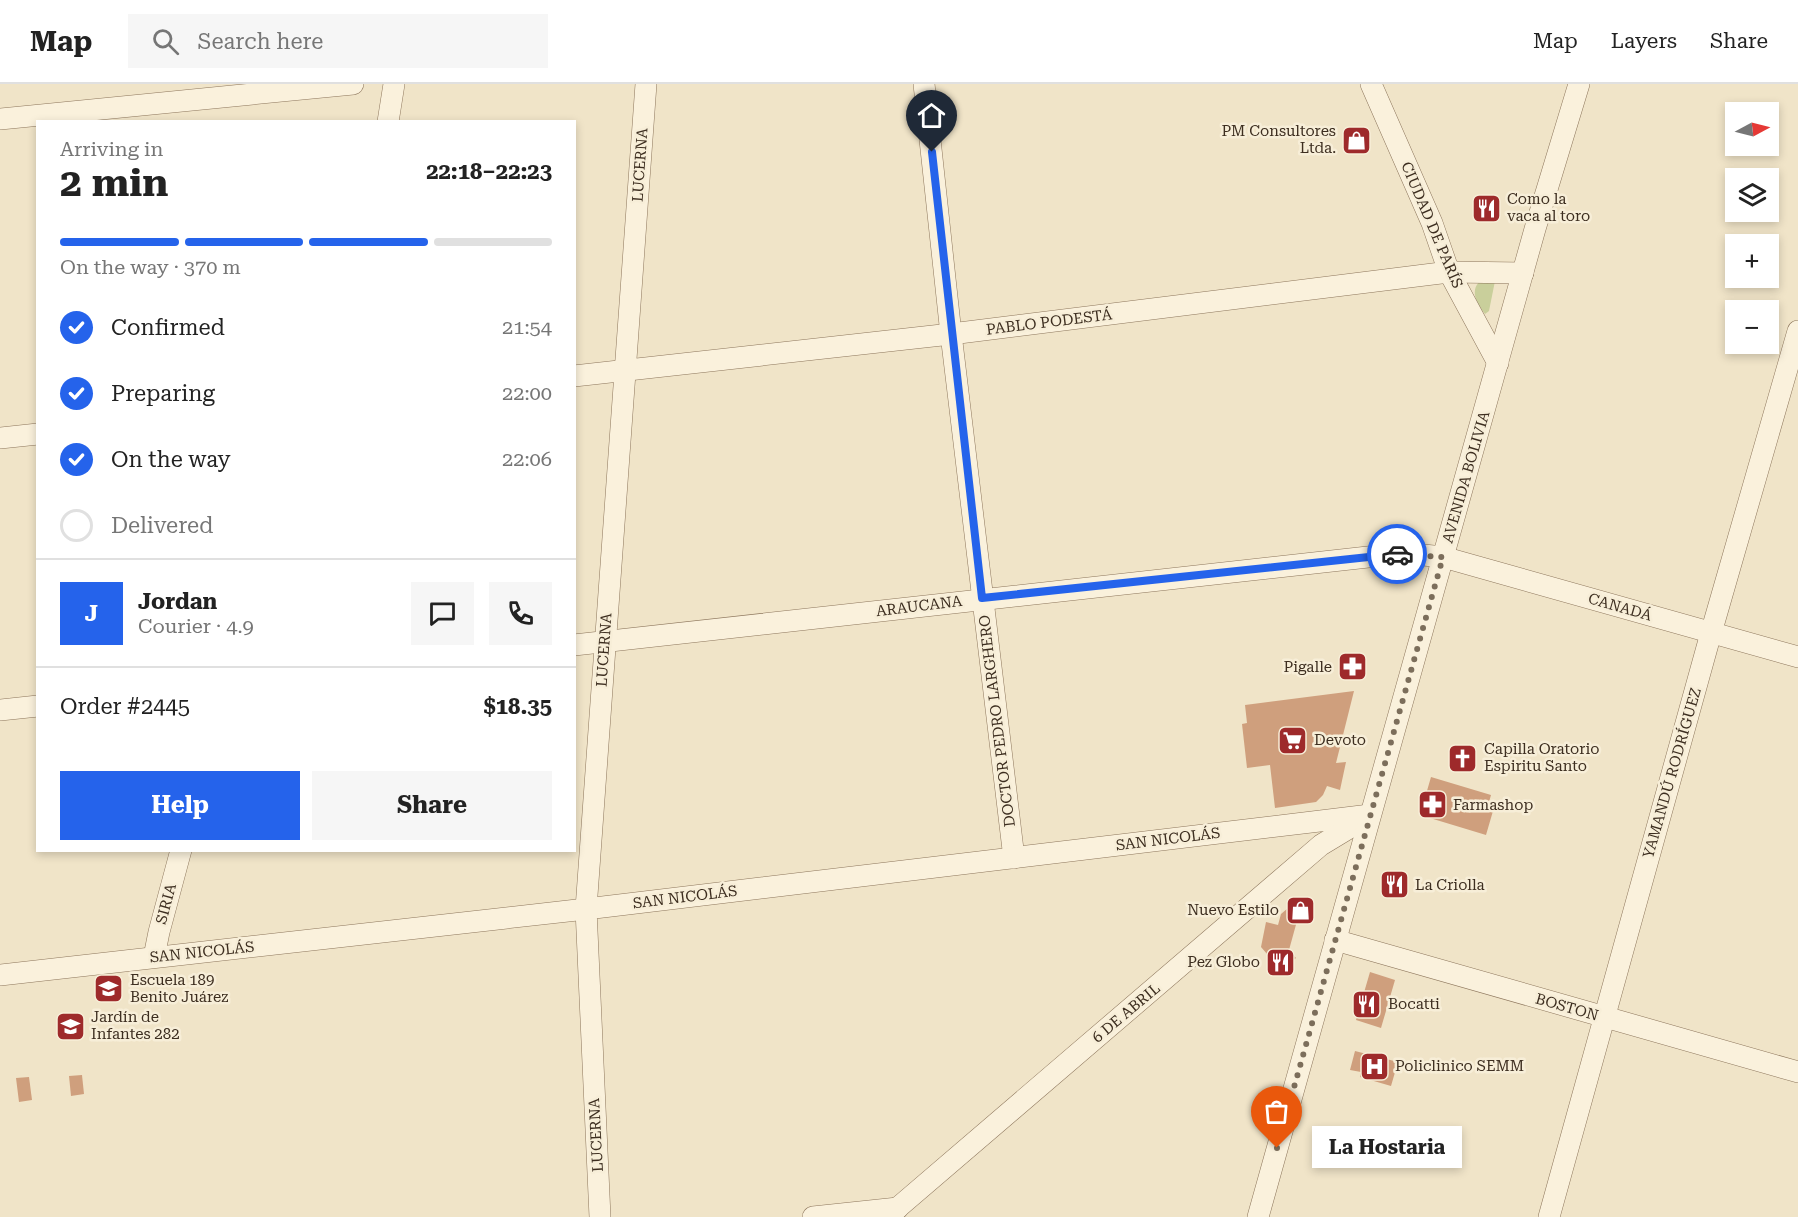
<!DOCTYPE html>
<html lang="en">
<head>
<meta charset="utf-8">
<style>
  body { margin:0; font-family:"Roboto Serif",serif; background:#f6f6f6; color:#222; height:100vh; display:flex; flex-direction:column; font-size:22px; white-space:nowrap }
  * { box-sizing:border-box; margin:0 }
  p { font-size:20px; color:#767676 }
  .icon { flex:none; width:33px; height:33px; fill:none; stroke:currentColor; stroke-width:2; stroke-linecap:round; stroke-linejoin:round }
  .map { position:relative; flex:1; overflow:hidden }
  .details { position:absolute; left:36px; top:36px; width:540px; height:732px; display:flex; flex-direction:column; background:#fff; border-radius:0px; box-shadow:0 3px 9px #0003 }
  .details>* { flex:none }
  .needle { width:39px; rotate:83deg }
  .buttons { position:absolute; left:1725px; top:18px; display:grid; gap:12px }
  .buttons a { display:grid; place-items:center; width:54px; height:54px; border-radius:0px; background:#fff; box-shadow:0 3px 9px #0003; font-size:30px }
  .pin { position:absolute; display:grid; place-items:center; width:51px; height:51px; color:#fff; margin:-62px -26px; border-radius:50% 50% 50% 0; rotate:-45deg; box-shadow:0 0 6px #0007 }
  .pin .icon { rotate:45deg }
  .courier { position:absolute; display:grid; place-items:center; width:60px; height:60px; margin:-30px; border:4px solid #2563eb; border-radius:50%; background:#fff; color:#222; box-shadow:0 2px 8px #0007 }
  .bubble { position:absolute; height:42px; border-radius:0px; background:#fff; box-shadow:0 3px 9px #0003; font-size:20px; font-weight:700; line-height:42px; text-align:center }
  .headline em { font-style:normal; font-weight:700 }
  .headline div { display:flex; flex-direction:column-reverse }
  .headline { display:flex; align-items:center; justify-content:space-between; height:102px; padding:0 24px }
  h1 { font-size:39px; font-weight:700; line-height:45px }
  .bar { display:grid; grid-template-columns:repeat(4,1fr); gap:9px 6px; align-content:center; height:72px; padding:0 24px }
  .bar i { height:8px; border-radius:4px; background:#e0e0e0 }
  .bar .current { background:#2563eb }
  .bar p { grid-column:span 4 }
  .line { display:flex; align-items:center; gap:15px; padding:0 24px; border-top:2px solid #e0e0e0 }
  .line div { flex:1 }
  .round { display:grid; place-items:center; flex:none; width:63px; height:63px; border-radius:0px; background:#f6f6f6 }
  ol { padding:0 24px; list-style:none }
  li { display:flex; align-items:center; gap:18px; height:66px }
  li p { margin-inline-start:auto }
  li .icon { padding:6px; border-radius:50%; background:#2563eb; color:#fff; stroke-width:4 }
  li:last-child { color:#767676 }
  li i { width:33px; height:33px; border:3px solid #e0e0e0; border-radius:50% }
  .primary-button { display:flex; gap:12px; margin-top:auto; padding:12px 24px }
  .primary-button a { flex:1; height:69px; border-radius:0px; background:#2563eb; color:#fff; font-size:24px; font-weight:700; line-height:69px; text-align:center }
  .primary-button a+a { background:#f6f6f6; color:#222 }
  header { display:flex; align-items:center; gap:36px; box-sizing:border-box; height:84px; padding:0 30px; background:#fff; border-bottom:2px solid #e0e0e0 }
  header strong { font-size:28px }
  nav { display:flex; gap:33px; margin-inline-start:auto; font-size:21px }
  .search { width:420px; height:54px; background:#f6f6f6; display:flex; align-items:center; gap:15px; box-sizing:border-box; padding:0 21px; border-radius:0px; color:#767676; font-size:22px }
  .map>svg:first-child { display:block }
  .green { fill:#c9cf9b }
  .building { fill:#cf9f7d }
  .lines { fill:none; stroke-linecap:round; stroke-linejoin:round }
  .minor-casing { stroke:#8d765c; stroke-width:22 }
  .minor { stroke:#faf1dc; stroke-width:21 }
  .done { stroke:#7c6e5b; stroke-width:6; stroke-dasharray:0 10.8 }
  .route { stroke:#2563eb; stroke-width:8 }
  .labels { text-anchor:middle; stroke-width:5; stroke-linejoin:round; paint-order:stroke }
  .poi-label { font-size:15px; fill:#3d2e20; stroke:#f7eed8; text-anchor:start }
  .street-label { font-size:15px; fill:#3d2e20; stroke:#f7eed8 }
</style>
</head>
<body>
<header>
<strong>Map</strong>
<div class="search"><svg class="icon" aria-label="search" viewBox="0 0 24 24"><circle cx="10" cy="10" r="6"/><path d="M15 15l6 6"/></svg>Search here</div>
<nav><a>Map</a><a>Layers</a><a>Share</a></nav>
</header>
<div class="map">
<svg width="1798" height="1133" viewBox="0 0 1798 1133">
  <rect width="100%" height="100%" fill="#f0e4c8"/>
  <path class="green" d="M1495 197 1489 227 1485 230C1477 220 1470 208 1479 198Z"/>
  <g class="building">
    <polygon points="1354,607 1336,679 1346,678 1340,706 1327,702 1323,711 1316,718 1275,724 1270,681 1247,684 1242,640 1247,639 1245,621"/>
    <polygon points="1431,693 1491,711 1487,725 1493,727 1486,751 1420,731"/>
    <polygon points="1389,787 1406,792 1400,814 1383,809"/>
    <polygon points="1301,813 1311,826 1297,837 1289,866 1296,874 1281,886 1261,863 1266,838 1278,841 1281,830"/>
    <polygon points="1370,888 1395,896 1381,944 1356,936"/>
    <polygon points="1355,967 1398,978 1391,1002 1360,993 1361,988 1350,986"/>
    <polygon points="82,991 84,1010 71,1012 69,992"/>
    <polygon points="29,993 32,1016 19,1018 16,994"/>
  </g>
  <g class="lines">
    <defs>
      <g id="minor">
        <polyline points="924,0 951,250 1014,774"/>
        <polyline points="1371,0 1432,139 1449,188 1498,279"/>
        <polyline points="0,35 353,0"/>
        <polyline points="388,38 394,0"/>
        <polyline points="574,292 951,250 1449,188 1523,189"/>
        <polyline points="0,354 38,350"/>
        <polyline points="574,561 1404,469 1443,473 1798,573"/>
        <polyline points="0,626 38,622"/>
        <polyline points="1335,856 1798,988"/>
        <polyline points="154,873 159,848 181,766"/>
        <polyline points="0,891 586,825 1370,731"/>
        <polyline points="600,1133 586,825 646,0"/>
        <polyline points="813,1133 898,1124"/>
        <polyline points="887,1133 1321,761 1364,735"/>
        <polyline points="1258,1133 1535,145 1579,0"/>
        <polyline points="1549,1133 1711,549 1798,247"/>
      </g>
    </defs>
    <use href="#minor" class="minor-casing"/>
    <use href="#minor" class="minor"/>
  </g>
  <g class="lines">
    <polyline class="done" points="1277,1064 1443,473 1397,470"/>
    <polyline class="route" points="932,68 982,514 1397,470"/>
  </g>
  <defs>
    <symbol id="shop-square" viewBox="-11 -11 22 22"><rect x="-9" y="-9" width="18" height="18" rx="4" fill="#9e2a2b" stroke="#f7eed8"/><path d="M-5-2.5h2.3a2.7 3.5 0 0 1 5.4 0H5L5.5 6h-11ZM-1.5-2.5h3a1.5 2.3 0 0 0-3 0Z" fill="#fff"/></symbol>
    <symbol id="restaurant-square" viewBox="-11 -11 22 22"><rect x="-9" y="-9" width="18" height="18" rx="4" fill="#9e2a2b" stroke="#f7eed8"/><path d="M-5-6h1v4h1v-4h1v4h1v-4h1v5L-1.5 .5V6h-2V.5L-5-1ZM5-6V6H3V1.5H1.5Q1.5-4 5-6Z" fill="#fff"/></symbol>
    <symbol id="pharmacy-square" viewBox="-11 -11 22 22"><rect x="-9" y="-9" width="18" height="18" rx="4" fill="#9e2a2b" stroke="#f7eed8"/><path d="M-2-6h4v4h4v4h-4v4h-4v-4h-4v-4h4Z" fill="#fff"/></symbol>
    <symbol id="supermarket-square" viewBox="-11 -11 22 22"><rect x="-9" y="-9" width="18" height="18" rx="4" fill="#9e2a2b" stroke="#f7eed8"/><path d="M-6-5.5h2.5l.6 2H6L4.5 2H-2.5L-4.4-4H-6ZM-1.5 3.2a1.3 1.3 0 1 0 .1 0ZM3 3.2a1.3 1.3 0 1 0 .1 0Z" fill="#fff"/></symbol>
    <symbol id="church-square" viewBox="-11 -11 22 22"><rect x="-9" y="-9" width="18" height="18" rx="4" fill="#9e2a2b" stroke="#f7eed8"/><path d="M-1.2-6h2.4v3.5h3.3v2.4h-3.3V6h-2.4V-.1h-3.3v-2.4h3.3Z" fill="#fff"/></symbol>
    <symbol id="school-square" viewBox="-11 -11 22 22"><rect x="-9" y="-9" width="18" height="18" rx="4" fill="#9e2a2b" stroke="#f7eed8"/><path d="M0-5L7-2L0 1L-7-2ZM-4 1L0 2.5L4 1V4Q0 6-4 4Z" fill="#fff"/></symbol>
    <symbol id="hospital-square" viewBox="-11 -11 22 22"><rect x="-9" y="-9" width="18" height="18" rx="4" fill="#9e2a2b" stroke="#f7eed8"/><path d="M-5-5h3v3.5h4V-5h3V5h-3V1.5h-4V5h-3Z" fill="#fff"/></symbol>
  </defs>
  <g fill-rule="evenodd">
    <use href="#shop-square" x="1340" y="40" width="33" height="33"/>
    <use href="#restaurant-square" x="1470" y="108" width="33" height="33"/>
    <use href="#pharmacy-square" x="1336" y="566" width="33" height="33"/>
    <use href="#supermarket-square" x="1276" y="640" width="33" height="33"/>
    <use href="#church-square" x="1446" y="658" width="33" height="33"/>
    <use href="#pharmacy-square" x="1416" y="704" width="33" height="33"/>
    <use href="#restaurant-square" x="1378" y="784" width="33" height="33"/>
    <use href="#shop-square" x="1284" y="810" width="33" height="33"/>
    <use href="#restaurant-square" x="1264" y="862" width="33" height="33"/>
    <use href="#school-square" x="92" y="888" width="33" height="33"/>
    <use href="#restaurant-square" x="1350" y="904" width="33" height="33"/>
    <use href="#school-square" x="54" y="926" width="33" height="33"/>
    <use href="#hospital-square" x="1358" y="966" width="33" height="33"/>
  </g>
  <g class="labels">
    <g class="poi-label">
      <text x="1336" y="52" text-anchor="end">PM Consultores<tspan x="1336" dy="17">Ltda.</tspan></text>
      <text x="1507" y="120">Como la<tspan x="1507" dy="17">vaca al toro</tspan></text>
      <text x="1332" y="588" text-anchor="end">Pigalle</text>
      <text x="1314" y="661">Devoto</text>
      <text x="1484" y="670">Capilla Oratorio<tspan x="1484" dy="17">Espiritu Santo</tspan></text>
      <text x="1453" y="726">Farmashop</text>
      <text x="1415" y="806">La Criolla</text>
      <text x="1279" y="831" text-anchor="end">Nuevo Estilo</text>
      <text x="1260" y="883" text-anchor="end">Pez Globo</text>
      <text x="130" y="901">Escuela 189<tspan x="130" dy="17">Benito Juárez</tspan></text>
      <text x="1388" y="925">Bocatti</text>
      <text x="91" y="938">Jardín de<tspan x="91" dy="17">Infantes 282</tspan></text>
      <text x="1395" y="987">Policlinico SEMM</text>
    </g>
    <g class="street-label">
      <text transform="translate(640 81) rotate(-86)" y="5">LUCERNA</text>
      <text transform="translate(1432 141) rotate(67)" y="5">CIUDAD DE PARÍS</text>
      <text transform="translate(1049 238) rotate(-7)" y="5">PABLO PODESTÁ</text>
      <text transform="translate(1466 393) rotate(-74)" y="5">AVENIDA BOLIVIA</text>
      <text transform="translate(919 522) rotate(-7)" y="5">ARAUCANA</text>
      <text transform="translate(1620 523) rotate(16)" y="5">CANADÁ</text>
      <text transform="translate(604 566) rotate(-86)" y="5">LUCERNA</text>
      <text transform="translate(997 637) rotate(-97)" y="5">DOCTOR PEDRO LARGHERO</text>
      <text transform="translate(1672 689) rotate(-74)" y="5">YAMANDÚ RODRÍGUEZ</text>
      <text transform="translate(1168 755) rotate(-7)" y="5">SAN NICOLÁS</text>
      <text transform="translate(685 813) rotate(-7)" y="5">SAN NICOLÁS</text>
      <text transform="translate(166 820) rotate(-75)" y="5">SIRIA</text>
      <text transform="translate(202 868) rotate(-6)" y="5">SAN NICOLÁS</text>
      <text transform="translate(1567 923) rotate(16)" y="5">BOSTON</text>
      <text transform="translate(1126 929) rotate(-40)" y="5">6 DE ABRIL</text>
      <text transform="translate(596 1051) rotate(-93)" y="5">LUCERNA</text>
    </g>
  </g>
</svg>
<div class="buttons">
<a><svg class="needle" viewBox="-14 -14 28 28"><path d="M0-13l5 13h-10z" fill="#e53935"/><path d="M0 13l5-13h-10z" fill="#767676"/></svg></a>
<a><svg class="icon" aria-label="layers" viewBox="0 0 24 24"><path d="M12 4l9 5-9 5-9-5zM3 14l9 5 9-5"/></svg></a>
<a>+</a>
<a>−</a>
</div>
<div class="pin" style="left:1277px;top:1064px;background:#ea580c"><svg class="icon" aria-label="bag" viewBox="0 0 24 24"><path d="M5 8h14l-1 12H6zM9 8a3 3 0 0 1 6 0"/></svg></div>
<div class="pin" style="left:932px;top:68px;background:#1f2937"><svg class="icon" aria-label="home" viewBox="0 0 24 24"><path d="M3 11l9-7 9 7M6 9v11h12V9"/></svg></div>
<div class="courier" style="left:1397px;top:470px"><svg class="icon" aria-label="car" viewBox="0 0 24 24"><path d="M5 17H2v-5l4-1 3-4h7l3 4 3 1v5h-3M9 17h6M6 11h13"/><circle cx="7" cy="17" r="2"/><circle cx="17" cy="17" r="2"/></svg></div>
<div class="bubble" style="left:1312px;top:1042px;width:150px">La Hostaria</div>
<section class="details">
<div class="headline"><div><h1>2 min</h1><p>Arriving in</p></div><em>22:18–22:23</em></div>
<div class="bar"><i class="current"></i><i class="current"></i><i class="current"></i><i></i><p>On the way · 370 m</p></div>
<ol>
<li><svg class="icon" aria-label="check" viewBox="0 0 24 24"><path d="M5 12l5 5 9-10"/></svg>Confirmed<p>21:54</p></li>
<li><svg class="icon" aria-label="check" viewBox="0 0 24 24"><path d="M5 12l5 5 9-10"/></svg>Preparing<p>22:00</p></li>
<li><svg class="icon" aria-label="check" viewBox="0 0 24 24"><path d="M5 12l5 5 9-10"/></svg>On the way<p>22:06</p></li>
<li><i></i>Delivered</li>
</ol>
<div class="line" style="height:108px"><b class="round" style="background:#2563eb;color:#fff">J</b><div><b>Jordan</b><p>Courier · 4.9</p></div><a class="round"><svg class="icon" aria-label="chat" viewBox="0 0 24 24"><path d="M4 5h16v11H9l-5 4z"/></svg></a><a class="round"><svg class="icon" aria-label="phone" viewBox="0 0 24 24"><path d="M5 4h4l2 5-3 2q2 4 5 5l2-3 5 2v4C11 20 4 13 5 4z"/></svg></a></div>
<div class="line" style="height:78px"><div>Order #2445</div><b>$18.35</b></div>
<div class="primary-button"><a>Help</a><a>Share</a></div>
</section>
</div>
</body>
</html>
